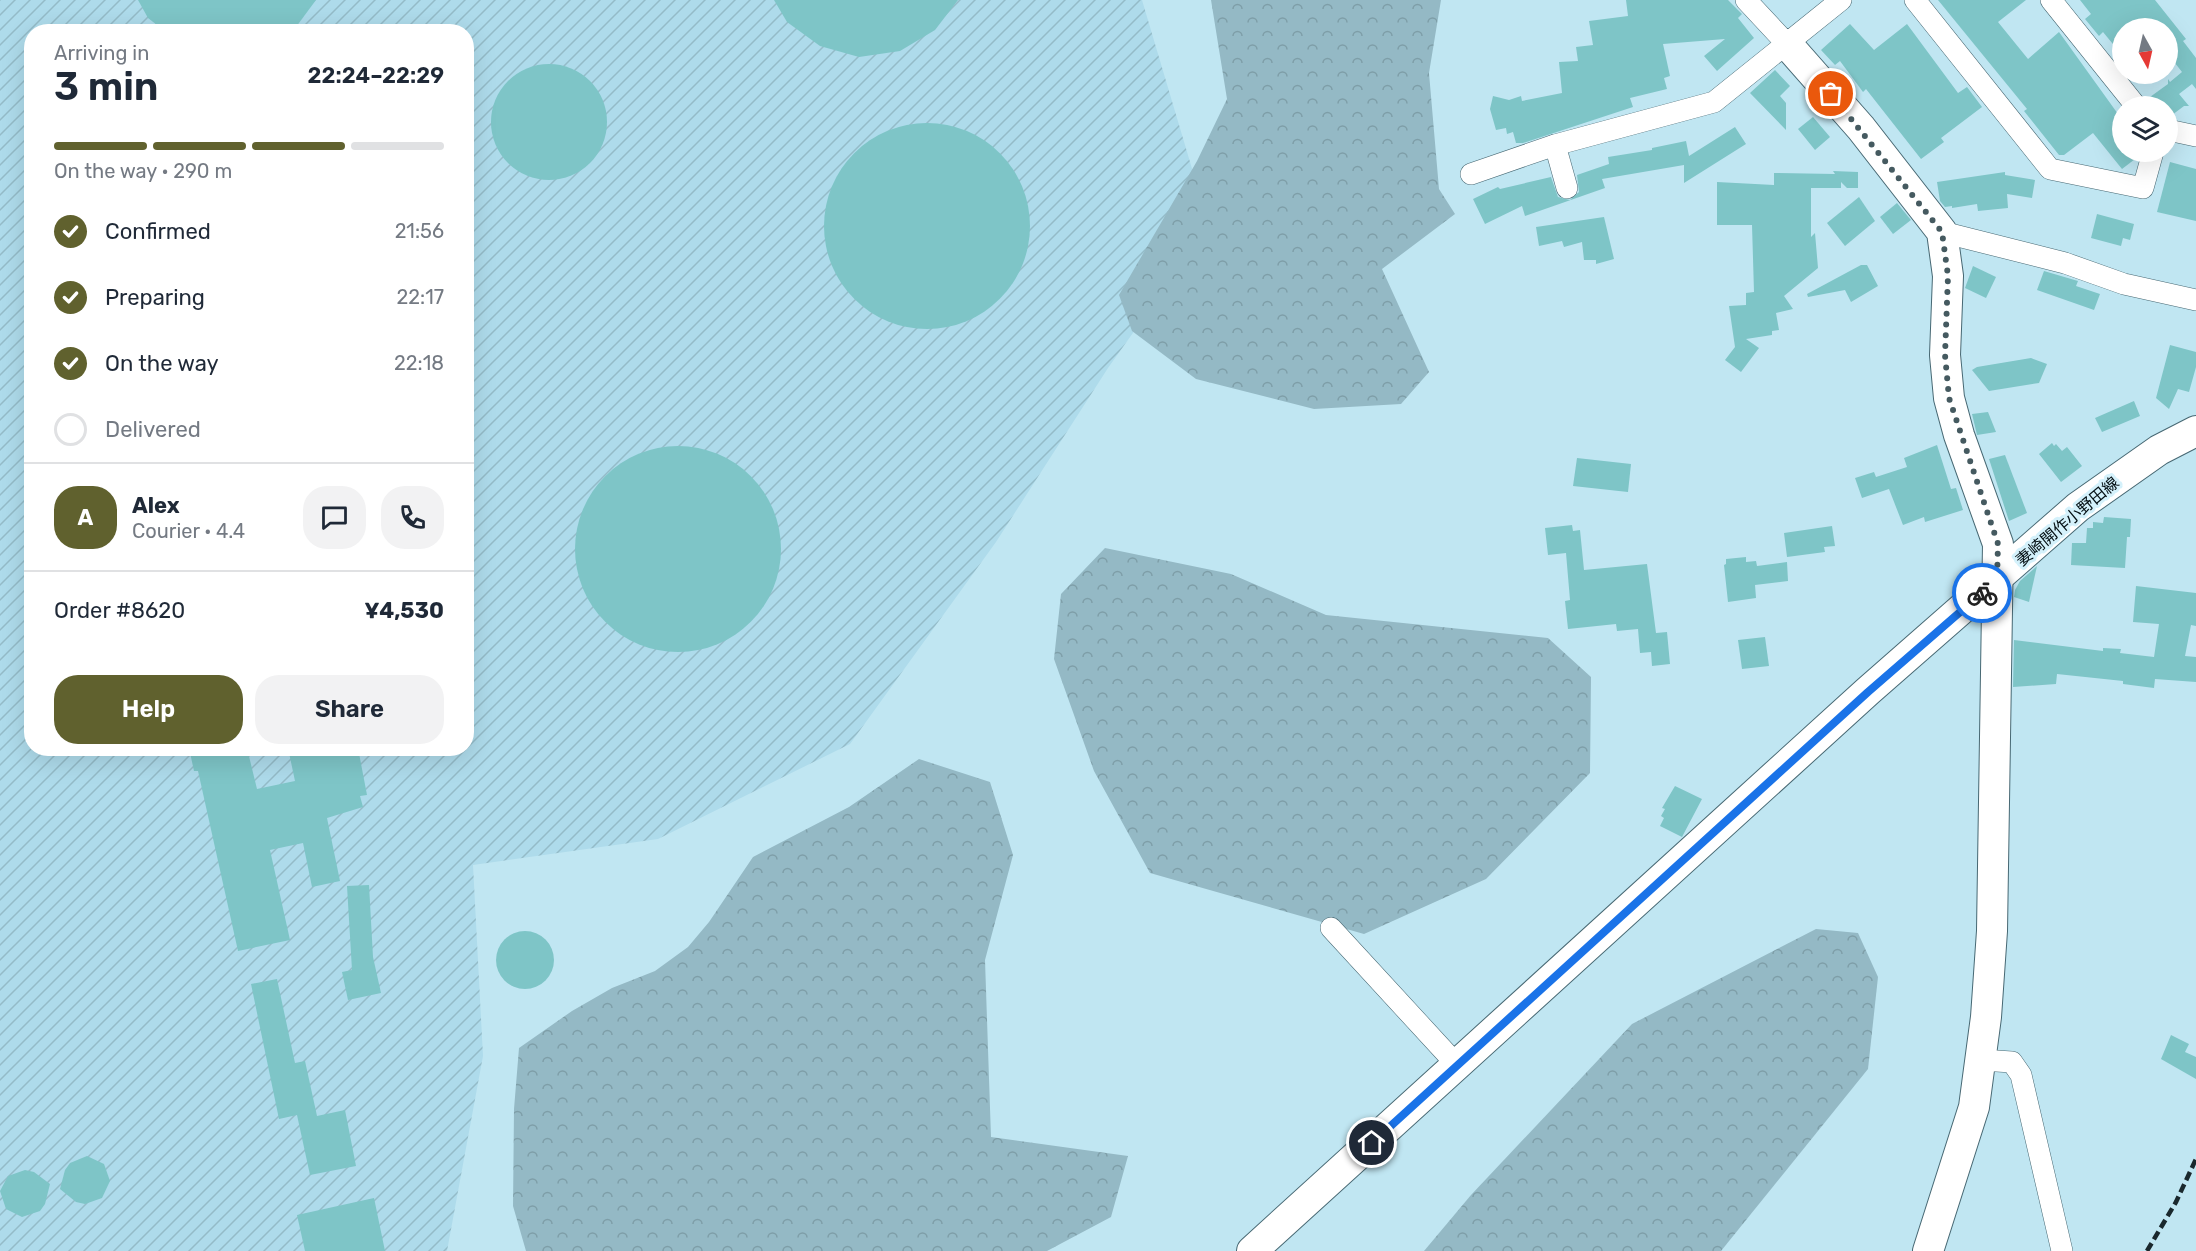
<!DOCTYPE html>
<html lang="en">
<head>
<meta charset="utf-8">
<style>
  body { margin:0; font-family:Rubik,"Noto Sans JP",sans-serif; background:#f2f2f3; color:#1f2937; height:100vh; display:flex; flex-direction:column; font-size:22px; white-space:nowrap }
  * { box-sizing:border-box; margin:0 }
  p { font-size:20px; color:#747a83 }
  .icon { flex:none; width:33px; height:33px; fill:none; stroke:currentColor; stroke-width:2; stroke-linecap:round; stroke-linejoin:round }
  .map { position:relative; flex:1; overflow:hidden }
  .side { position:absolute; left:24px; top:24px; width:450px; height:732px; display:flex; flex-direction:column; background:#fff; border-radius:24px; box-shadow:0 6px 24px #0002 }
  .side>* { flex:none }
  .needle { width:39px; rotate:172deg }
  .buttons { position:absolute; left:2112px; top:18px; display:grid; gap:12px }
  .buttons a { display:grid; place-items:center; width:66px; height:66px; border-radius:50%; background:#fff; box-shadow:0 6px 24px #0002; font-size:30px }
  .pin { position:absolute; display:grid; place-items:center; width:51px; height:51px; color:#fff; margin:-26px; border:3px solid #fff; border-radius:50%; box-shadow:0 2px 6px #0007 }
  .courier { position:absolute; display:grid; place-items:center; width:60px; height:60px; margin:-30px; border:4px solid #1a73e8; border-radius:50%; background:#fff; color:#222; box-shadow:0 2px 8px #0007 }
  .headline em { font-style:normal; font-weight:600 }
  .headline div { display:flex; flex-direction:column-reverse }
  .headline { display:flex; align-items:center; justify-content:space-between; height:102px; padding:0 30px }
  h1 { font-size:39px; font-weight:600; line-height:45px }
  .bar { display:grid; grid-template-columns:repeat(4,1fr); gap:9px 6px; align-content:center; height:72px; padding:0 30px }
  .bar i { height:8px; border-radius:4px; background:#e0e1e3 }
  .bar .current { background:#60612e }
  .bar p { grid-column:span 4 }
  .line { display:flex; align-items:center; gap:15px; padding:0 30px; border-top:2px solid #e0e1e3 }
  .line div { flex:1 }
  .round { display:grid; place-items:center; flex:none; width:63px; height:63px; border-radius:24px; background:#f2f2f3 }
  ol { padding:0 30px; list-style:none }
  li { display:flex; align-items:center; gap:18px; height:66px }
  li p { margin-inline-start:auto }
  li .icon { padding:6px; border-radius:50%; background:#60612e; color:#fff; stroke-width:4 }
  li:last-child { color:#747a83 }
  li i { width:33px; height:33px; border:3px solid #e0e1e3; border-radius:50% }
  .action { display:flex; gap:12px; margin-top:auto; padding:12px 30px }
  .action a { flex:1; height:69px; border-radius:24px; background:#60612e; color:#fff; font-size:24px; font-weight:600; line-height:69px; text-align:center }
  .action a+a { background:#f2f2f3; color:#1f2937 }
  .map>svg:first-child { display:block }
  .industrial { fill:url(#industrial-furrows); fill-rule:evenodd }
  .forest { fill:url(#forest-crowns) }
  .building { fill:#7ec5c7 }
  .lines { fill:none; stroke-linecap:round; stroke-linejoin:round }
  .street-casing { stroke:#476873; stroke-width:22 }
  .secondary-casing { stroke:#476873; stroke-width:32 }
  .street { stroke:#fff; stroke-width:21 }
  .secondary { stroke:#fff; stroke-width:30 }
  .rail { stroke:#1a282d; stroke-width:4.5; stroke-dasharray:9 4.5; stroke-linecap:butt }
  .done { stroke:#455a60; stroke-width:6; stroke-dasharray:0 10.8 }
  .route { stroke:#1a73e8; stroke-width:8 }
  .labels { text-anchor:middle; stroke-width:6; stroke-linejoin:round; paint-order:stroke }
  .street-label { font-size:16px; fill:#030e12; stroke:#d4f1fb }
</style>
</head>
<body>
<div class="map">
<svg width="2196" height="1251" viewBox="0 0 2196 1251">
  <defs>
    <pattern id="industrial-furrows" width="10" height="10" patternUnits="userSpaceOnUse" patternTransform="scale(1.5)"><rect width="10" height="10" fill="#aedbeb"/><path d="M-1 1l2-2M0 10L10 0M9 11l2-2" fill="none" stroke="#94bbc8"/></pattern>
    <pattern id="forest-crowns" width="20" height="18" patternUnits="userSpaceOnUse" patternTransform="scale(1.5)"><rect width="20" height="18" fill="#94b9c5"/><path d="M2 6a3 3 0 1 1 6 0M12 15a3 3 0 1 1 6 0" fill="none" stroke="#7e9ea8"/></pattern>
  </defs>
  <rect width="100%" height="100%" fill="#c0e6f2"/>
  <path class="industrial" d="M0 0H1142L1209 226 1108 368 996 542 850 744 658 839 473 865 483 1056 447 1251H0ZM32 32H466V748H32Z"/>
  <g class="forest">
    <polygon points="1211,0 1441,0 1429,73 1439,189 1455,214 1382,269 1429,372 1401,404 1314,409 1196,379 1132,331 1119,295 1197,161 1227,99"/>
    <polygon points="1105,548 1231,574 1326,615 1548,638 1591,677 1590,773 1486,879 1364,934 1150,873 1094,771 1054,659 1061,594"/>
    <polygon points="919,759 990,782 1013,855 985,960 991,1137 1128,1156 1111,1217 1047,1251 526,1251 513,1206 514,1109 519,1048 572,1011 612,988 655,971 688,947 709,922 753,857 849,807"/>
    <polygon points="1816,929 1858,933 1878,977 1868,1069 1721,1251 1424,1251 1471,1195 1632,1024"/>
  </g>
  <g class="building">
    <polygon points="138,0 316,0 296,27 288,32 166,32 148,18"/>
    <polygon points="774,0 958,0 935,30 900,51 859,57 820,46 787,22"/>
    <polygon points="1626,0 1728,0 1742,14 1738,18 1754,38 1717,71 1704,56 1725,39 1663,44 1670,76 1664,78 1667,89 1630,98 1633,107 1523,143 1516,143 1513,132 1507,134 1506,128 1496,130 1490,109 1493,96 1509,100 1521,96 1522,101 1562,93 1559,62 1578,61 1576,47 1593,45 1589,21 1628,16"/>
    <polygon points="1938,0 2026,0 1998,22 2028,59 2059,32 2118,114 2115,117 2122,126 2122,152 2140,152 2139,156 2122,169 2093,133 2064,155 2059,155 2024,111 2027,109"/>
    <polygon points="2080,0 2155,0 2186,39 2183,41 2196,58 2196,89 2192,84 2179,94 2189,106 2184,106 2168,118 2168,106 2158,106 2150,97 2168,84 2168,79 2170,82 2182,72 2168,54 2168,28 2122,28 2122,55 2103,32 2099,36 2085,19 2091,14"/>
    <polygon points="1850,24 1874,50 1907,24 1958,93 1967,87 1982,107 1941,138 1944,142 1921,159 1866,89 1863,92 1840,61 1835,65 1821,50"/>
    <circle cx="549" cy="122" r="58"/>
    <polygon points="1775,70 1790,86 1780,96 1786,103 1786,130 1750,93"/>
    <polygon points="1813,117 1830,137 1815,150 1798,129"/>
    <circle cx="927" cy="226" r="103"/>
    <polygon points="1735,127 1746,144 1684,183 1684,165 1602,179 1605,188 1525,216 1522,206 1485,224 1473,199 1498,187 1500,189 1551,177 1558,197 1570,200 1579,192 1577,175 1609,164 1608,157 1652,150 1652,148 1686,141 1689,156"/>
    <polygon points="2170,162 2196,169 2196,221 2157,212"/>
    <polygon points="1833,171 1858,172 1858,188 1847,188 1841,182 1841,188 1811,188 1811,237 1815,233 1818,268 1784,296 1793,309 1776,313 1779,330 1772,331 1772,335 1746,339 1759,348 1741,372 1725,360 1735,347 1729,306 1746,305 1746,293 1754,292 1752,225 1717,225 1717,182 1774,185 1774,173 1835,174"/>
    <polygon points="2005,172 2005,175 2035,180 2032,198 2007,194 2008,208 1978,211 1977,204 1952,208 1952,206 1945,207 1940,201 1937,182"/>
    <polygon points="1859,197 1875,221 1845,246 1827,223"/>
    <polygon points="1897,203 1911,220 1893,234 1880,217"/>
    <polygon points="2097,214 2134,224 2130,240 2123,238 2121,246 2091,238"/>
    <polygon points="1604,217 1614,259 1596,264 1596,260 1584,260 1582,242 1564,247 1562,241 1539,246 1536,227"/>
    <polygon points="1861,265 1867,265 1878,286 1851,302 1845,290 1808,297 1807,294"/>
    <polygon points="1973,266 1996,277 1986,298 1965,288"/>
    <polygon points="2044,271 2078,281 2076,286 2100,294 2094,310 2037,290"/>
    <polygon points="2170,345 2196,352 2196,367 2189,392 2178,389 2169,409 2156,398"/>
    <polygon points="2031,358 2047,364 2039,383 1989,391 1972,370 1977,367"/>
    <polygon points="2134,401 2140,416 2102,432 2095,418"/>
    <polygon points="1988,412 1996,432 1977,435 1972,414"/>
    <polygon points="2052,443 2054,446 2056,444 2062,451 2067,447 2082,466 2061,482 2039,454"/>
    <polygon points="1937,445 1951,489 1956,488 1963,510 1925,522 1924,517 1903,525 1889,489 1862,498 1855,478 1874,472 1876,477 1907,467 1904,458"/>
    <circle cx="678" cy="549" r="103"/>
    <polygon points="2005,455 2027,513 2009,521 1989,459"/>
    <polygon points="1577,458 1631,464 1628,492 1573,486"/>
    <polygon points="2104,517 2131,519 2130,537 2127,537 2125,568 2071,565 2072,543 2086,543 2087,528 2093,528 2093,522 2103,523"/>
    <polygon points="1572,525 1573,531 1580,530 1584,570 1647,564 1656,633 1667,632 1670,664 1652,666 1651,652 1640,653 1638,629 1617,631 1616,624 1568,629 1565,601 1570,600 1566,553 1548,555 1545,528"/>
    <polygon points="1832,526 1835,546 1824,547 1825,552 1787,557 1784,533"/>
    <polygon points="1746,557 1746,562 1756,561 1757,566 1787,562 1788,581 1755,585 1756,598 1728,602 1724,565 1726,564 1726,559"/>
    <polygon points="2037,566 2029,602 2014,597 2015,590 2020,581"/>
    <polygon points="2136,586 2196,593 2196,626 2191,625 2185,656 2196,657 2196,682 2155,679 2154,688 2123,684 2123,681 2057,674 2056,684 2013,687 2014,640 2103,651 2103,648 2121,649 2120,653 2154,657 2159,624 2133,622"/>
    <polygon points="1765,637 1769,666 1742,669 1738,640"/>
    <polygon points="189,748 247,748 257,789 295,781 288,748 358,748 367,795 360,796 363,807 327,818 340,881 312,887 303,843 270,850 290,940 238,951 198,771 194,771"/>
    <polygon points="1675,786 1702,799 1682,837 1660,826 1664,818 1661,816 1665,809 1662,808"/>
    <polygon points="369,885 373,957 381,993 348,1000 342,972 352,970 347,886"/>
    <circle cx="525" cy="960" r="29"/>
    <polygon points="277,979 295,1063 305,1061 317,1116 345,1110 356,1166 310,1175 297,1115 279,1119 251,984"/>
    <polygon points="2171,1035 2189,1044 2185,1052 2196,1057 2196,1079 2161,1059"/>
    <polygon points="87,1156 104,1164 110,1181 102,1198 85,1204 76,1202 60,1189 65,1170 70,1163"/>
    <polygon points="25,1170 34,1172 50,1184 45,1204 40,1211 22,1217 6,1209 0,1191 8,1176"/>
    <polygon points="374,1198 385,1251 305,1251 297,1215"/>
  </g>
  <g class="lines">
    <defs>
      <g id="street">
        <polyline points="1746,0 1787,44"/>
        <polyline points="1915,0 2050,169 2143,188 2153,152"/>
        <polyline points="2051,0 2136,106"/>
        <polyline points="2168,130 2196,136"/>
        <polyline points="1555,145 1567,188"/>
        <polyline points="1471,174 1555,145 1714,102 1841,0"/>
        <polyline points="1942,232 2065,263 2124,284 2196,300"/>
        <polyline points="1331,928 1457,1065"/>
        <polyline points="1981,1060 2012,1062 2021,1075 2062,1251"/>
      </g>
      <g id="secondary">
        <polyline points="1787,44 1861,128 1942,232 1948,276 1945,355 1949,398 1959,435 1998,544 1992,931 1986,1017 1974,1107 1928,1251"/>
        <polyline points="1252,1251 1868,691 2078,507 2159,450 2196,431"/>
      </g>
    </defs>
    <use href="#street" class="street-casing"/>
    <use href="#secondary" class="secondary-casing"/>
    <use href="#street" class="street"/>
    <use href="#secondary" class="secondary"/>
    <polyline class="rail" points="2147,1251 2176,1202 2196,1159"/>
  </g>
  <g class="lines">
    <polyline class="done" points="1831,94 1942,232 1948,276 1945,355 1949,398 1998,544 1997,579 1982,593"/>
    <polyline class="route" points="1372,1143 1868,692 1982,593"/>
  </g>
  <g class="labels">
    <g class="street-label">
      <text transform="translate(2067 521) rotate(-40)" y="6">妻崎開作小野田線</text>
    </g>
  </g>
</svg>
<div class="buttons">
<a><svg class="needle" viewBox="-14 -14 28 28"><path d="M0-13l5 13h-10z" fill="#e53935"/><path d="M0 13l5-13h-10z" fill="#747a83"/></svg></a>
<a><svg class="icon" aria-label="layers" viewBox="0 0 24 24"><path d="M12 4l9 5-9 5-9-5zM3 14l9 5 9-5"/></svg></a>
</div>
<div class="pin" style="left:1831px;top:94px;background:#ea580c"><svg class="icon" aria-label="bag" viewBox="0 0 24 24"><path d="M5 8h14l-1 12H6zM9 8a3 3 0 0 1 6 0"/></svg></div>
<div class="pin" style="left:1372px;top:1143px;background:#1f2937"><svg class="icon" aria-label="home" viewBox="0 0 24 24"><path d="M3 11l9-7 9 7M6 9v11h12V9"/></svg></div>
<div class="courier" style="left:1982px;top:593px"><svg class="icon" aria-label="bike" viewBox="0 0 24 24"><circle cx="6" cy="16" r="4"/><circle cx="18" cy="16" r="4"/><path d="M6 16l4-8h5l3 8M10 8l3 8H6M13 5h3"/></svg></div>
<section class="side">
<div class="headline"><div><h1>3 min</h1><p>Arriving in</p></div><em>22:24–22:29</em></div>
<div class="bar"><i class="current"></i><i class="current"></i><i class="current"></i><i></i><p>On the way · 290 m</p></div>
<ol>
<li><svg class="icon" aria-label="check" viewBox="0 0 24 24"><path d="M5 12l5 5 9-10"/></svg>Confirmed<p>21:56</p></li>
<li><svg class="icon" aria-label="check" viewBox="0 0 24 24"><path d="M5 12l5 5 9-10"/></svg>Preparing<p>22:17</p></li>
<li><svg class="icon" aria-label="check" viewBox="0 0 24 24"><path d="M5 12l5 5 9-10"/></svg>On the way<p>22:18</p></li>
<li><i></i>Delivered</li>
</ol>
<div class="line" style="height:108px"><b class="round" style="background:#60612e;color:#fff">A</b><div><b>Alex</b><p>Courier · 4.4</p></div><a class="round"><svg class="icon" aria-label="chat" viewBox="0 0 24 24"><path d="M4 5h16v11H9l-5 4z"/></svg></a><a class="round"><svg class="icon" aria-label="phone" viewBox="0 0 24 24"><path d="M5 4h4l2 5-3 2q2 4 5 5l2-3 5 2v4C11 20 4 13 5 4z"/></svg></a></div>
<div class="line" style="height:78px"><div>Order #8620</div><b>¥4,530</b></div>
<div class="action"><a>Help</a><a>Share</a></div>
</section>
</div>
</body>
</html>
